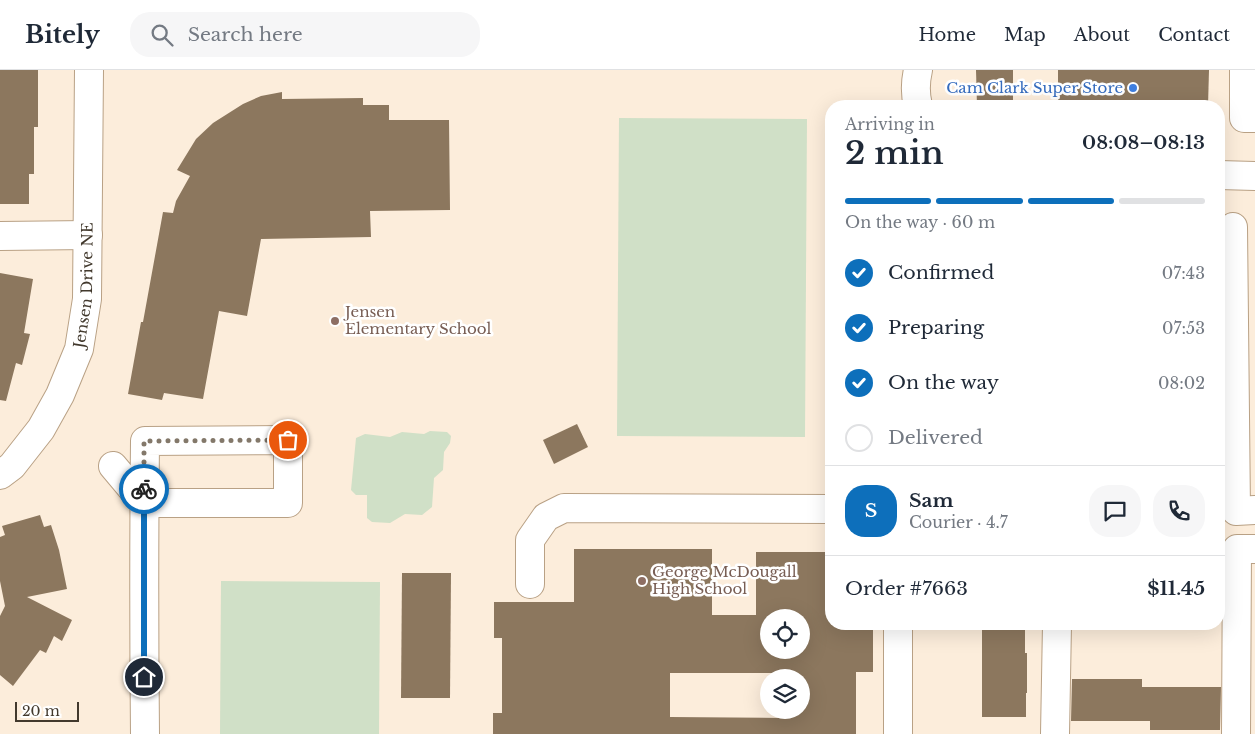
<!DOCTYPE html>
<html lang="en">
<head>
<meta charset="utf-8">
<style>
  body { margin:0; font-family:"Libre Baskerville",serif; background:#f6f6f7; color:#1f2937; height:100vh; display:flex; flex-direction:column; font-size:19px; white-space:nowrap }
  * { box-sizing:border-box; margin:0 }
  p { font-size:16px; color:#747a83 }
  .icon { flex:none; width:28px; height:28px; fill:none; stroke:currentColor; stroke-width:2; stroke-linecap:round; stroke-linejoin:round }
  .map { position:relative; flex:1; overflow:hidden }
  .sheet { position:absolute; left:825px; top:30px; width:400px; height:530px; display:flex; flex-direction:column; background:#fff; border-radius:20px; box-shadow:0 5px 20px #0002 }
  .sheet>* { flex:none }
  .controls { position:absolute; left:760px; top:539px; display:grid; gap:10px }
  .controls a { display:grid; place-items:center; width:50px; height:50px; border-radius:50%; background:#fff; box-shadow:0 5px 20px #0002; font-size:25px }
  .scale { position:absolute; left:15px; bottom:12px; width:64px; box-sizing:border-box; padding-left:5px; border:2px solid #42392d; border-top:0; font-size:14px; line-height:18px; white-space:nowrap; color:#42392d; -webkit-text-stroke:4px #fff; paint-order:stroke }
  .pin { position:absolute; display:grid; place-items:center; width:42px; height:42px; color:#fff; margin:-21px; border:2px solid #fff; border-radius:50%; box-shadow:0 1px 5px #0007 }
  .courier { position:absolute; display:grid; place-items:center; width:50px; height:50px; margin:-25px; border:4px solid #0d6fbb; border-radius:50%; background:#fff; color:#222; box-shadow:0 1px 6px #0007 }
  .summary em { font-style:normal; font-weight:600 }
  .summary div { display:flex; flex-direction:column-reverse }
  .summary { display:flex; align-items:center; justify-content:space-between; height:85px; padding:0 20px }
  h1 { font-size:32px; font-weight:600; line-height:38px }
  .bar { display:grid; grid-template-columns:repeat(4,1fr); gap:8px 5px; align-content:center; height:60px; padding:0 20px }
  .bar i { height:6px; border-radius:4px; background:#e0e1e3 }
  .bar .active { background:#0d6fbb }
  .bar p { grid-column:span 4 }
  .line { display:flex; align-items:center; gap:12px; padding:0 20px; border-top:1px solid #e0e1e3 }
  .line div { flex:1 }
  .round { display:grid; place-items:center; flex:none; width:52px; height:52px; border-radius:20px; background:#f6f6f7 }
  ol { padding:0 20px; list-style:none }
  li { display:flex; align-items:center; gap:15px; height:55px }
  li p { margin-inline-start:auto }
  li .icon { padding:5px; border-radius:50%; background:#0d6fbb; color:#fff; stroke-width:4 }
  li:last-child { color:#747a83 }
  li i { width:28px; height:28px; border:2px solid #e0e1e3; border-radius:50% }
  header { display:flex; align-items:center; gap:30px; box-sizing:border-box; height:70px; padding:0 25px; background:#fff; border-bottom:1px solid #e0e1e3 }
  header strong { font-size:24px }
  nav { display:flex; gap:28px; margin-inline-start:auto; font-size:18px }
  .search { width:350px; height:45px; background:#f6f6f7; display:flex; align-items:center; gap:12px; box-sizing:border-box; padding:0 18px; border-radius:20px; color:#747a83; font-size:19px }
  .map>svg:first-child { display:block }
  .green { fill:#d0e0c7 }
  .building { fill:#8c775e; fill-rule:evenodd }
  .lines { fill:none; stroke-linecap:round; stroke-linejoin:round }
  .minor-casing { stroke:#b9a185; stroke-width:30 }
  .minor { stroke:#fff; stroke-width:28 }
  .done { stroke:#83786a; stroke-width:5; stroke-dasharray:0 9 }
  .route { stroke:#0d6fbb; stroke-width:6 }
  .shop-dot { fill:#3f7fe0; stroke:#fff; stroke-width:2 }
  .education-dot { fill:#8d6e63; stroke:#fff; stroke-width:2 }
  .labels { text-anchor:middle; stroke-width:5; stroke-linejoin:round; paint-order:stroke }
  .shop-label { font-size:15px; fill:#366cbe; stroke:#fff; text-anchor:end }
  .street-label { font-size:15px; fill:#42392d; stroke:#fff }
  .education-label { font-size:15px; fill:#785e54; stroke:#fff; text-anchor:start }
</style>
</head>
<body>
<header>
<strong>Bitely</strong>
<div class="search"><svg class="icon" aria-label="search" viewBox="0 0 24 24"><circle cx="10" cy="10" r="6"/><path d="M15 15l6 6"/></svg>Search here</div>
<nav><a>Home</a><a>Map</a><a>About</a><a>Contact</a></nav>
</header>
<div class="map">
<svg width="1255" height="664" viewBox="0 0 1255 664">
  <rect width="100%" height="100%" fill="#fceddb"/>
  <g class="green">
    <polygon points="619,48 807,49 805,367 617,366"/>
    <polygon points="430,361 447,362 451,366 450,373 444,382 443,400 434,408 432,437 422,445 405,444 390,453 372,452 367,448 367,425 356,425 351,420 356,368 365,364 390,367 402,362 424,364"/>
    <polygon points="221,511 380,512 379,664 220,664"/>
  </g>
  <g class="building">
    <polygon points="0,0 38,0 38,57 34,57 34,104 29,104 29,134 0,134"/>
    <polygon points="976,0 1013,0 1013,36 977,36"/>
    <polygon points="1058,0 1209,0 1208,36 1058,36"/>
    <polygon points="282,22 282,29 363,28 363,35 389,35 389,50 449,50 450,140 370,141 371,167 261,169 247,246 219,241 203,329 164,323 162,330 128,324 141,252 143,252 163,142 173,143 176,131 190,106 177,100 196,69 213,53 243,34 261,26"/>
    <polygon points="0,203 33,209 24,263 30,264 22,295 16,293 6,331 0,330"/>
    <polygon points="577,354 588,377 554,394 543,370"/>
    <polygon points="40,445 44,457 51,455 59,480 67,519 27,527 72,550 62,571 54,566 46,583 40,580 13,616 0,605 0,546 5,536 0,511 0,467 5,465 2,456"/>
    <path d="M574 479H712V545H756V482H831V554H873V602H856V664H493V643H502V568H494V532H574ZM769 548H801V580H769ZM670 603H783V608H801V640H783V648L670 647Z"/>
    <polygon points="402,503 451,503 450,628 401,628"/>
    <polygon points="982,558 1025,558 1025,583 1027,583 1027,623 1026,623 1026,647 982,647"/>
    <polygon points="1072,609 1142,609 1142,617 1221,617 1220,660 1150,660 1150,651 1071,651"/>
  </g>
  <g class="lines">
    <defs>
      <g id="minor">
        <polyline points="1244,0 1244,48 1255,48"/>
        <path d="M918 36C915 24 915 13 918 0"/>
        <polyline points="1219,105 1255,106"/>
        <polyline points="1233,157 1236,441 1255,440"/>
        <polyline points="0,166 88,165"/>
        <path d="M113 396 144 433H288V370L145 371C144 469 144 566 145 664"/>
        <path id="s1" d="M0 405 12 396 41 359 60 325 79 279 87 229 89 0"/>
        <polyline points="530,514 530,470 546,447 564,438 831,439"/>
        <polyline points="898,664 898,554"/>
        <polyline points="1055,664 1057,554"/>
        <polyline points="1236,664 1237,479 1255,479"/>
      </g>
    </defs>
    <use href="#minor" class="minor-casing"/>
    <use href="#minor" class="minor"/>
  </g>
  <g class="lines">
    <polyline class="done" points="144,419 144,371 288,370"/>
    <polyline class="route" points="144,419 144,607"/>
  </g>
  <circle class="shop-dot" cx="1133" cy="18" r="5"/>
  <g class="education-dot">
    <circle cx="335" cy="251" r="5"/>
    <circle cx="642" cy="511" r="5"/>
  </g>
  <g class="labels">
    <g class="shop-label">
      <text x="1123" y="23">Cam Clark Super Store</text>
    </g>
    <g class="street-label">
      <text dy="5" stroke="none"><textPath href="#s1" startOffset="215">Jensen Drive NE</textPath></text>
    </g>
    <g class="education-label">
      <text x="345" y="247">Jensen<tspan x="345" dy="17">Elementary School</tspan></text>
      <text x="652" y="507">George McDougall<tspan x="652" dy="17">High School</tspan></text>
    </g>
  </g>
</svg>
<div class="controls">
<a><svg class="icon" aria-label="locate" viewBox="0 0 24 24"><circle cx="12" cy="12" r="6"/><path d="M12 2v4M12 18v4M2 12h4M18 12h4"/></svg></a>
<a><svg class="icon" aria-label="layers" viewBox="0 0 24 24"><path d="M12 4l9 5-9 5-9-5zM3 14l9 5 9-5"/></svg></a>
</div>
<div class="scale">20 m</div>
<div class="pin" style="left:288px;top:370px;background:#ea580c"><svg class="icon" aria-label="bag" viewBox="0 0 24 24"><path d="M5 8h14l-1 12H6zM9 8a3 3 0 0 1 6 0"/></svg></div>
<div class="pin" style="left:144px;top:607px;background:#1f2937"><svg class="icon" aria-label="home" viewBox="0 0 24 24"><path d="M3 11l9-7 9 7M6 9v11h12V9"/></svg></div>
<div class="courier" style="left:144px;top:419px"><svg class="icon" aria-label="bike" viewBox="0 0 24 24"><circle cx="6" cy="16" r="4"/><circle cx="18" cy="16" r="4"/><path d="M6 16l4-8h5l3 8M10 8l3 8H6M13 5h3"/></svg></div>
<section class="sheet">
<div class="summary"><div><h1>2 min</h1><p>Arriving in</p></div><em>08:08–08:13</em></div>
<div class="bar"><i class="active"></i><i class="active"></i><i class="active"></i><i></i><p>On the way · 60 m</p></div>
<ol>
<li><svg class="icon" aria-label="check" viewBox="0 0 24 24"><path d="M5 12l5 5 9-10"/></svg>Confirmed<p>07:43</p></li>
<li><svg class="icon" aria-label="check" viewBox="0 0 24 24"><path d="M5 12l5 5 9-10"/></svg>Preparing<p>07:53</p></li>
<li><svg class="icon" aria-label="check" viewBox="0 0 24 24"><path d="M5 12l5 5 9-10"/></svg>On the way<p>08:02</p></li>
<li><i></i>Delivered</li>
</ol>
<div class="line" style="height:90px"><b class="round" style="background:#0d6fbb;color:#fff">S</b><div><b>Sam</b><p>Courier · 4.7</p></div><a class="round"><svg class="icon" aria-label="chat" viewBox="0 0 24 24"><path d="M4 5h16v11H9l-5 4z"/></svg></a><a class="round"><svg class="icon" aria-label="phone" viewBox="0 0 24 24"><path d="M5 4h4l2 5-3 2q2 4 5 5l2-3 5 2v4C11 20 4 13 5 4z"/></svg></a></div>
<div class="line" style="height:65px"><div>Order #7663</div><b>$11.45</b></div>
</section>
</div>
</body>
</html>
